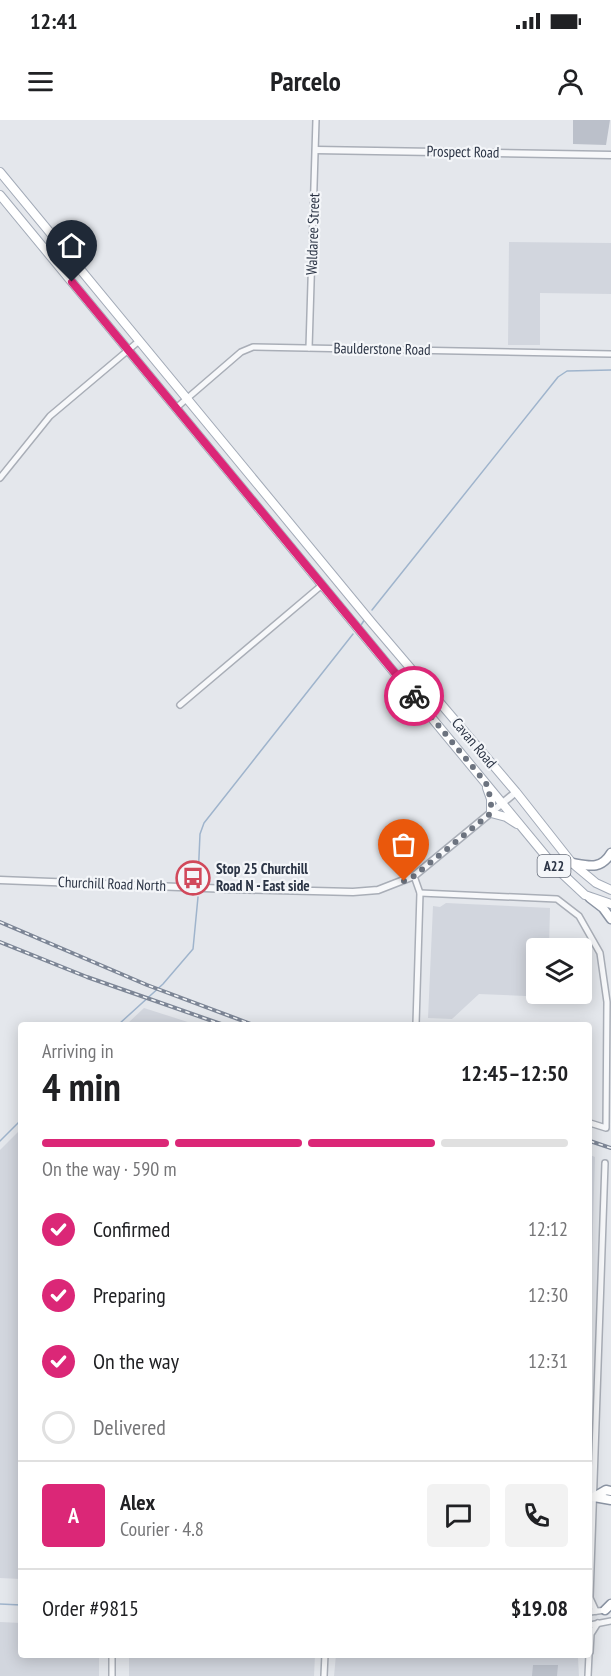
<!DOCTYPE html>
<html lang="en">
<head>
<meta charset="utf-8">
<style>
  body { margin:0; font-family:"PT Sans Narrow",sans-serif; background:#f2f2f2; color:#202124; height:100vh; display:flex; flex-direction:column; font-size:22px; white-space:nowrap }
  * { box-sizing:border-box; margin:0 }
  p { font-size:20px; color:#757577 }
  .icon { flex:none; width:33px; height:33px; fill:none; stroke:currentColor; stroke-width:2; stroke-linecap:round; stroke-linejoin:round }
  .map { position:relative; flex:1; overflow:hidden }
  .sheet { position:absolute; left:18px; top:902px; width:574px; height:636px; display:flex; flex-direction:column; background:#fff; border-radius:6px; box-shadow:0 3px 15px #0003 }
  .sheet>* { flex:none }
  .controls { position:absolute; left:526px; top:818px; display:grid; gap:12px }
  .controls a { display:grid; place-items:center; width:66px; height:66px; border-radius:6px; background:#fff; box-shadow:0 3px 15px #0003; font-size:30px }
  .pin { position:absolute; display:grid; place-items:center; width:51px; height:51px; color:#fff; margin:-62px -26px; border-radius:50% 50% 50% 0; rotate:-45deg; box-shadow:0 0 6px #0007 }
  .pin .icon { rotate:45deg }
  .courier { position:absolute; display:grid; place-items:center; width:60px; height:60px; margin:-30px; border:4px solid #db2777; border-radius:50%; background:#fff; color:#222; box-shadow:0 2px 8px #0007 }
  .summary em { font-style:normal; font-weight:700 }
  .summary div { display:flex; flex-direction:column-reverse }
  .summary { display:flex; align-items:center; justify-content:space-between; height:102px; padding:0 24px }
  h1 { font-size:39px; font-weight:700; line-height:45px }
  .bar { display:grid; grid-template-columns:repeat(4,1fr); gap:9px 6px; align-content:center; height:72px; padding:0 24px }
  .bar i { height:8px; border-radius:4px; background:#e0e0e0 }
  .bar .active { background:#db2777 }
  .bar p { grid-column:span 4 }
  .line { display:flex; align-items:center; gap:15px; padding:0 24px; border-top:2px solid #e0e0e0 }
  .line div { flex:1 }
  .round { display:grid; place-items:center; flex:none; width:63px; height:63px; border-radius:6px; background:#f2f2f2 }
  ol { padding:0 24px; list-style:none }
  li { display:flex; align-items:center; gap:18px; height:66px }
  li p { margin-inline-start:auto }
  li .icon { padding:6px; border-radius:50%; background:#db2777; color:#fff; stroke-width:4 }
  li:last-child { color:#757577 }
  li i { width:33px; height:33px; border:3px solid #e0e0e0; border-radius:50% }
  .status { display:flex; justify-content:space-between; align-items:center; height:42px; padding:0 30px; background:#fff; direction:ltr }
  .status svg { height:16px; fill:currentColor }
  header { display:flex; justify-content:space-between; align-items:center; height:78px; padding:0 24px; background:#fff; font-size:27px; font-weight:700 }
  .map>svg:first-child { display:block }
  .built { fill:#d2d6de }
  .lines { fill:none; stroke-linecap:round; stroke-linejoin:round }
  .stream { stroke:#9fb4cc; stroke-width:1.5 }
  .building { fill:#bbc0ca }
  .minor-casing { stroke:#a9aeb7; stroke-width:8 }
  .tertiary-casing { stroke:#a9aeb7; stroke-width:9 }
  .primary-casing { stroke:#a3abb8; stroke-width:10 }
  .trunk-casing { stroke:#8b94a3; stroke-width:11 }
  .minor { stroke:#f7f8fa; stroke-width:5 }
  .tertiary { stroke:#f7f8fa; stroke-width:6 }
  .primary { stroke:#fff; stroke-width:8 }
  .trunk { stroke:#fff; stroke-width:8 }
  .rail-casing { stroke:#7d8696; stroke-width:4 }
  .rail { stroke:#f4f6f9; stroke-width:1.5; stroke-dasharray:4.5; stroke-linecap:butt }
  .done { stroke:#6c737f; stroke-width:6; stroke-dasharray:0 10.8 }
  .route { stroke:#db2777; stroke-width:8 }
  .labels { text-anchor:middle; stroke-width:4.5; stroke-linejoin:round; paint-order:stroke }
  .shield { fill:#f4f6f9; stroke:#676e7b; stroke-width:1.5 }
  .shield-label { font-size:14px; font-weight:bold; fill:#2b3445 }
  .street-label { font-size:15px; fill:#2b3445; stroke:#f4f6f9 }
  .poi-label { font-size:15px; font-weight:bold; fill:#2b3445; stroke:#f4f6f9; text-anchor:start }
</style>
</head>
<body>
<div class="status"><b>12:41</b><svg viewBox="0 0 49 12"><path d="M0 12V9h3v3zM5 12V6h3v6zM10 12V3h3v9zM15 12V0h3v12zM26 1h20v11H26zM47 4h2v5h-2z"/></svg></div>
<header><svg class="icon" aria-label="menu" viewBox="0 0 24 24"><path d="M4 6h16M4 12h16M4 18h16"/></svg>Parcelo<svg class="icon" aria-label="person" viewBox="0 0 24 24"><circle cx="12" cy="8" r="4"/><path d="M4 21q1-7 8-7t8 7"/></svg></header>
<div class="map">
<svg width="611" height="1556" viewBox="0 0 611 1556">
  <rect width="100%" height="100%" fill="#e4e7ec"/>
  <g class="built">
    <polygon points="509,122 611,123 611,174 540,173 540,225 508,225"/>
    <polygon points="446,783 550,788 549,828 537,828 537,873 549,873 549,877 479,874 452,899 428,898 433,786 440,787"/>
    <polygon points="144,888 194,904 127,904"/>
    <polygon points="21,1009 21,1459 0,1458 0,1030"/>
    <polygon points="590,1035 595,1037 590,1207"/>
    <polygon points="0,1502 21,1503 21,1534 99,1535 99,1556 0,1556"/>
    <polygon points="129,1535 315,1535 314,1556 129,1556"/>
    <polygon points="336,1535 461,1535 578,1538 579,1556 334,1556"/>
  </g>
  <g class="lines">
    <g class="stream">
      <polyline points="372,490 558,257 567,251 611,250"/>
      <polyline points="361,505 365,499"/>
      <polyline points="198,759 200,714 204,703 353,514"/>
      <polyline points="119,904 163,864 193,829 198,777"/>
      <polyline points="0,1021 21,1000"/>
      <polyline points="0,1484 21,1485"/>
    </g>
  </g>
  <g class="building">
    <polygon points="573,0 610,0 606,25 573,24"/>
    <polygon points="533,1545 558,1545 557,1556 532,1556"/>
  </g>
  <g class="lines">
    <defs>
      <g id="minor">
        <polyline points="309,228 316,0"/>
        <polyline points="176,288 241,232 253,227 611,234"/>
        <polyline points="0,358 50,296 139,221"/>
        <polyline points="180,585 322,465"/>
        <polyline points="414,756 420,773 416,904"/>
        <polyline points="420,773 557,779 579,796 600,833 607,882 606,1008 590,1003"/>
        <polyline points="590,1477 605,1043"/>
        <polyline points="590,1478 596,1491"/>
        <polyline points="590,1492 606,1490"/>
        <polyline points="590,1505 611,1501"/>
        <polyline points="590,1532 591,1514 598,1503"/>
        <polyline points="112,1556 112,1534"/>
        <polyline points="324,1556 325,1534"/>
        <polyline points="588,1556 589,1534"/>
      </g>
      <g id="tertiary">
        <polyline points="316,30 611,35"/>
        <polyline points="0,760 230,769 353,772 378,770 414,756 516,672"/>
      </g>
      <g id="primary">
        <polyline points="0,52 372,503 516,672 572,743 596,763 611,770"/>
        <polyline points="0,75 554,746 585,775 611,784"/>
        <polyline points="487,668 491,679 491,693 506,697 517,704"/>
      </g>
      <g id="trunk">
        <path d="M572 743C589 746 601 750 611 733"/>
        <polyline points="590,778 603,788 611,799"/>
        <polyline points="594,1377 606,1370 611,1371"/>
        <polyline points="594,1377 611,1380"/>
        <polyline points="605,1490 611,1484"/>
      </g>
    </defs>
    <use href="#minor" class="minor-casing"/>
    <use href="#tertiary" class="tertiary-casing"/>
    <use href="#primary" class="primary-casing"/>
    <use href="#trunk" class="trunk-casing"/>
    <use href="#minor" class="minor"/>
    <use href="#tertiary" class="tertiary"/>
    <use href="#primary" class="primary"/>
    <use href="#trunk" class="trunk"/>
    <defs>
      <g id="rail">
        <polyline points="0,802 147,865 251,904"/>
        <polyline points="0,822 87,857 221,904"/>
        <polyline points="590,1021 611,1028"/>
      </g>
    </defs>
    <use href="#rail" class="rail-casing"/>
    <use href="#rail" class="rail"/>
  </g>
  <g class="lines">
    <polyline class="done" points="404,761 414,756 491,693 491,680 486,663 414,576"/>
    <polyline class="route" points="72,162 414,576"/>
  </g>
  <defs>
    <symbol id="bus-ring" viewBox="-11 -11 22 22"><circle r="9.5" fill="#f4f6f9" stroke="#d1495b" stroke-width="1.5"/><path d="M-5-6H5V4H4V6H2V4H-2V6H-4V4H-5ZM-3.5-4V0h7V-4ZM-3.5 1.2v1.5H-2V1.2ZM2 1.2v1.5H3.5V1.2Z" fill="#d1495b"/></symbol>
  </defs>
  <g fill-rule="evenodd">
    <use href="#bus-ring" x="174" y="739" width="38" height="38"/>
  </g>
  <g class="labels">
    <rect class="shield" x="537.5" y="735" width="33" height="22" rx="4.5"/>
    <g class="shield-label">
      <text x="554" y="751">A22</text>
    </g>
    <g class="street-label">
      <text transform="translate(463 32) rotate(1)" y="5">Prospect Road</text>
      <text transform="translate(313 114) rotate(-88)" y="5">Waldaree Street</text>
      <text transform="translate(382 229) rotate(1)" y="5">Baulderstone Road</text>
      <text transform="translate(474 623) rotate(50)" y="5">Cavan Road</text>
      <text transform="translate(112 764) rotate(2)" y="5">Churchill Road North</text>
    </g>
    <g class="poi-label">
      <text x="216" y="754">Stop 25 Churchill<tspan x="216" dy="17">Road N - East side</tspan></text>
    </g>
  </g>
</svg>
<div class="controls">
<a><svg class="icon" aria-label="layers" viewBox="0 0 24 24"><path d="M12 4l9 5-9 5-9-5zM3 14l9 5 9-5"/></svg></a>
</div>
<div class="pin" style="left:404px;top:761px;background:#ea580c"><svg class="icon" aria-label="bag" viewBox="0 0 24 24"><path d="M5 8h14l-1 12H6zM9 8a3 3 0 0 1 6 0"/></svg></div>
<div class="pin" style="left:72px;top:162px;background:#1f2937"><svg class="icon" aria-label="home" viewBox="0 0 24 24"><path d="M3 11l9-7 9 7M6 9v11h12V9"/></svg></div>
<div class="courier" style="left:414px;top:576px"><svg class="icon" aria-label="bike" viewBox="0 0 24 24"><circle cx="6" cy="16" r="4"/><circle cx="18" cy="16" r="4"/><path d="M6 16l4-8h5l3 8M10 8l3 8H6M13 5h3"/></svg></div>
<section class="sheet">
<div class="summary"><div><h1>4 min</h1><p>Arriving in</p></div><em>12:45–12:50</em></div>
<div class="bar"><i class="active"></i><i class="active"></i><i class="active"></i><i></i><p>On the way · 590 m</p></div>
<ol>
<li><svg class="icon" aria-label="check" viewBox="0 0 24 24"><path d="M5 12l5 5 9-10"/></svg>Confirmed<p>12:12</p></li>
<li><svg class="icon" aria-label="check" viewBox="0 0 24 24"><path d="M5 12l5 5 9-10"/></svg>Preparing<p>12:30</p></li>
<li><svg class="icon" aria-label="check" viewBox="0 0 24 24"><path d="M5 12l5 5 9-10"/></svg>On the way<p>12:31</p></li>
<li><i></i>Delivered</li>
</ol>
<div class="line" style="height:108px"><b class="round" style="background:#db2777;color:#fff">A</b><div><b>Alex</b><p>Courier · 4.8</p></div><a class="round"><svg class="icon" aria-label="chat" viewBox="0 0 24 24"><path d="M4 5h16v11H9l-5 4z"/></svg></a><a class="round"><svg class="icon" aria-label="phone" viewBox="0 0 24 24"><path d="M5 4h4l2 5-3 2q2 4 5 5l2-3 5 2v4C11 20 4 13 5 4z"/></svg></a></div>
<div class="line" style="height:78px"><div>Order #9815</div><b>$19.08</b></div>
</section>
</div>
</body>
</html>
